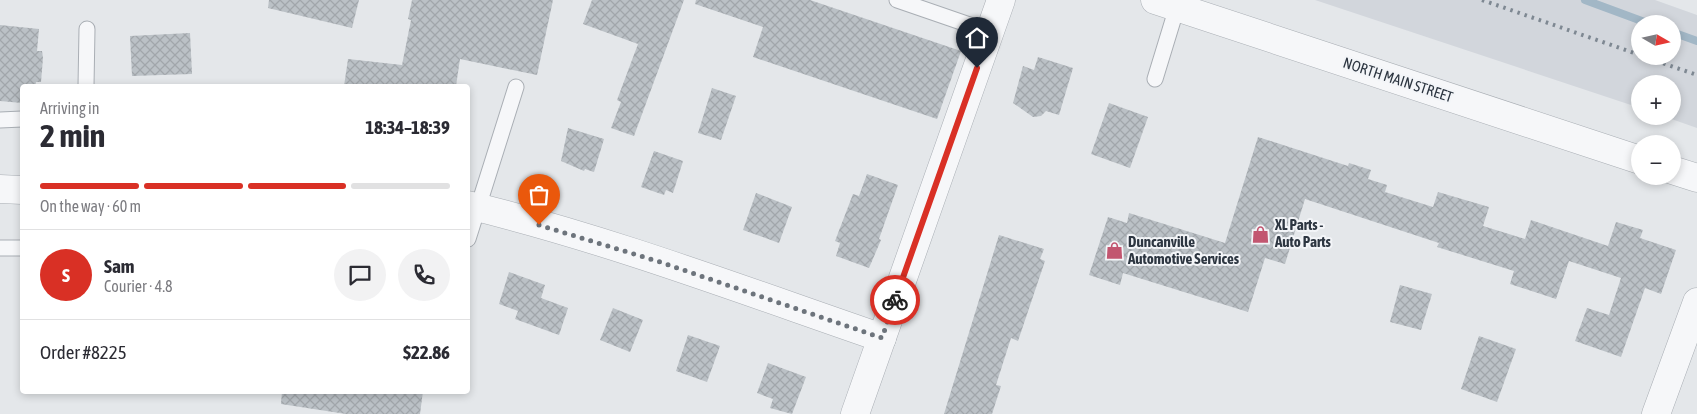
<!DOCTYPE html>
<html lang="en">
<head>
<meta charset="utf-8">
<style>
  body { margin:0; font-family:"Asap Condensed",sans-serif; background:#f2f2f3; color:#2b2b33; height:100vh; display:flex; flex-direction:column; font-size:19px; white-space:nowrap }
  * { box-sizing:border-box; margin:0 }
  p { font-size:16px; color:#7c7c81 }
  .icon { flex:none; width:28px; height:28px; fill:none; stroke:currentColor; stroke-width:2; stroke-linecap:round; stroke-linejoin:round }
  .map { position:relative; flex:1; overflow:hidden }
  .sheet { position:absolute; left:20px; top:84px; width:450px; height:310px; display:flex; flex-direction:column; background:#fff; border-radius:5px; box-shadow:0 2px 8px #0003 }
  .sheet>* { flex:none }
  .needle { width:32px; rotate:99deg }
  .tools { position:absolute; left:1631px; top:15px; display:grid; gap:10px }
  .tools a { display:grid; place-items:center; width:50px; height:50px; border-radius:50%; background:#fff; box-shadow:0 2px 8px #0003; font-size:25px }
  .pin { position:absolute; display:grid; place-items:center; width:42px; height:42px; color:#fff; margin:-51px -21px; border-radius:50% 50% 50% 0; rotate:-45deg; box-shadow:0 0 5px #0007 }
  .pin .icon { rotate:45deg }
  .courier { position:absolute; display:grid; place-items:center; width:50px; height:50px; margin:-25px; border:4px solid #d93025; border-radius:50%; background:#fff; color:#222; box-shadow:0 1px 6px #0007 }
  .headline em { font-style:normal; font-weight:700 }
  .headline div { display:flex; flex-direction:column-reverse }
  .headline { display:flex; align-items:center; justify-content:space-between; height:85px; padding:0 20px }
  h1 { font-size:32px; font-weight:700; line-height:38px }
  .bar { display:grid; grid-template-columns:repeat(4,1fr); gap:8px 5px; align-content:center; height:60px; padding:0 20px }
  .bar i { height:6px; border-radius:4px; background:#e1e1e2 }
  .bar .selected { background:#d93025 }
  .bar p { grid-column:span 4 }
  .line { display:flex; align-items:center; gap:12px; padding:0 20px; border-top:1px solid #e1e1e2 }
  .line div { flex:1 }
  .round { display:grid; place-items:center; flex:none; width:52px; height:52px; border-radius:26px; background:#f2f2f3 }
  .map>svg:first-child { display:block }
  .built { fill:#d2d6dc; fill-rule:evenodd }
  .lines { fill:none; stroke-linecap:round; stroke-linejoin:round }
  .stream { stroke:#a2b7c6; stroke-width:8 }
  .building { fill:url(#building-cross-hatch) }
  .service-casing { stroke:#a9aeb4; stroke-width:17 }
  .minor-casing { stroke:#a9aeb4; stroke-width:29 }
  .tertiary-casing { stroke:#a9aeb4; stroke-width:29 }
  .service { stroke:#f6f7f9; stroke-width:15 }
  .minor { stroke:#f6f7f9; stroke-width:28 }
  .tertiary { stroke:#f6f7f9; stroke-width:28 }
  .rail { stroke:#7e8892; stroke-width:4; stroke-dasharray:2.5 5; stroke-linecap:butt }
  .done { stroke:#6d747c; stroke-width:5; stroke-dasharray:0 9 }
  .route { stroke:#d93025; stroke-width:6 }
  .labels { text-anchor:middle; stroke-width:4; stroke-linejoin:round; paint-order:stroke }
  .street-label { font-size:15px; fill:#2d3641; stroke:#f3f5f8 }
  .poi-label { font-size:15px; font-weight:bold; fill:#2d3641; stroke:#f3f5f8; text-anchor:start }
</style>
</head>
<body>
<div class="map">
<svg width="1697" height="414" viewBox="0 0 1697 414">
  <defs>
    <pattern id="building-cross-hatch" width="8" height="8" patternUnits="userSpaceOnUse" patternTransform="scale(1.25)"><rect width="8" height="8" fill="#bbc1c6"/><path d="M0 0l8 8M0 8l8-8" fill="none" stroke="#a1a6ab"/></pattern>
  </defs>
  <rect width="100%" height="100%" fill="#e4e7ea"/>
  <path class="built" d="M1315 0H1655L1697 15V128L1663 116H1672V84H1640V108ZM1640 24H1672V56H1640Z"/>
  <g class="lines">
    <g class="stream">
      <polyline points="1585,0 1650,24"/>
      <polyline points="1672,32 1697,41"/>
    </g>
  </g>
  <g class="building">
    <polygon points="269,0 359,0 352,28 268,8"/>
    <polygon points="412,0 553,0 537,75 460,59 456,86 344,86 348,59 402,65 411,20 408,19"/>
    <polygon points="592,0 684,0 634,136 611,128 621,102 617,100 638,44 583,24"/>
    <polygon points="696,0 810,0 961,51 937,119 753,57 763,27 695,4"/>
    <polygon points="0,25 39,29 37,51 42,51 43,58 41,82 36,82 35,86 22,86 22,103 0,101"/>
    <polygon points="190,33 192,74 132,76 130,36"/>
    <polygon points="1038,57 1073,68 1059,115 1046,111 1041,116 1033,117 1013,103 1023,66 1034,70"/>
    <polygon points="712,88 736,96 721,140 698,133"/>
    <polygon points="1109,103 1148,117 1130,168 1091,154"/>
    <polygon points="568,128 604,139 594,172 585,169 584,171 561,161"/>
    <polygon points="1258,137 1348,166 1349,163 1371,170 1368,179 1387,185 1385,192 1433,207 1438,192 1489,207 1483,226 1525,239 1531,220 1608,246 1616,222 1643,230 1640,238 1676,250 1661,294 1645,288 1621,357 1575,341 1587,308 1609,315 1621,278 1569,261 1556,299 1510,284 1514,271 1437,247 1439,243 1305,199 1285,264 1265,258 1248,312 1123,273 1120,285 1089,275 1108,217 1127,223 1129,213 1225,243"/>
    <polygon points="654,151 683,161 673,193 666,190 664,195 641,187"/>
    <polygon points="867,174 898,185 879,239 881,240 869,268 836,256 840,243 835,241 853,194 859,196"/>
    <polygon points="756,193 792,207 779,243 743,230"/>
    <polygon points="999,235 1044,249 1040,259 1045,261 1018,341 1011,338 996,385 1001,386 992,414 944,414"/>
    <polygon points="509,272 545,285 541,298 568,308 559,335 515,319 518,311 499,304"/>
    <polygon points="1400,285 1432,294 1421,330 1390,322"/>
    <polygon points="613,308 643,320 630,352 600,340"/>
    <polygon points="688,335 720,346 707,382 676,371"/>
    <polygon points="1479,336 1516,349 1497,402 1461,389"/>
    <polygon points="768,363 806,377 792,414 770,408 773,399 757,393"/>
    <polygon points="282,391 423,391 420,414 346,414 281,404"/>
  </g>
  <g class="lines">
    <defs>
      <g id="service">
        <polyline points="897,0 990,32"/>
        <polyline points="1155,79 1177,7"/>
        <polyline points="86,86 87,29"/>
        <polyline points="0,120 22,119"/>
        <polyline points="468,239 516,87"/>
        <polyline points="0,248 22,248"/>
      </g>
      <g id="minor">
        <polyline points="0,189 22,190"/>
        <path d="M468 205C608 239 745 291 882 338"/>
        <polyline points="855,414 1001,0"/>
        <polyline points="1656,414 1697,302"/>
      </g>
      <g id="tertiary">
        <polyline points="1155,0 1640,160"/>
        <polyline points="1672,170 1697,178"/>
      </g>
    </defs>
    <use href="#service" class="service-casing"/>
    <use href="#minor" class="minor-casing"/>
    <use href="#tertiary" class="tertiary-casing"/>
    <use href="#service" class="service"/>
    <use href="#minor" class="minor"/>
    <use href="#tertiary" class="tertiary"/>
    <g class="rail">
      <polyline points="1482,0 1640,55"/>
      <polyline points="1642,56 1697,75"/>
    </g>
  </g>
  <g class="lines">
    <polyline class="done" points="539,225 660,262 882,338 895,300"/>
    <polyline class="route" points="895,300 977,68"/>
  </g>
  <defs>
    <symbol id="shop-bare" viewBox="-9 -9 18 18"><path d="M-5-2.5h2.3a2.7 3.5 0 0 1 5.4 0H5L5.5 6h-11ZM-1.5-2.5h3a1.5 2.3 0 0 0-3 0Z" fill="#c25670" stroke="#f3f5f8" stroke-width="2.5" paint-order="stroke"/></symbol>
  </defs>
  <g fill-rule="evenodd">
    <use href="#shop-bare" x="1248" y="222" width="25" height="25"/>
    <use href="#shop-bare" x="1102" y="238" width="25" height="25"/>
  </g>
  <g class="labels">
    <g class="street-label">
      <text transform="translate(1398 80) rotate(18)" y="5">NORTH MAIN STREET</text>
    </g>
    <g class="poi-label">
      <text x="1275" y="230">XL Parts -<tspan x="1275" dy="17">Auto Parts</tspan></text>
      <text x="1128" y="247">Duncanville<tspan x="1128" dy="17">Automotive Services</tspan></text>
    </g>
  </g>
</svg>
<div class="tools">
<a><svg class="needle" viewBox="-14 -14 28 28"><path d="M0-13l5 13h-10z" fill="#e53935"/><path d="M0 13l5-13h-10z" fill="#7c7c81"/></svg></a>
<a>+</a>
<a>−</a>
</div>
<div class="pin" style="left:539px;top:225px;background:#ea580c"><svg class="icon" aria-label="bag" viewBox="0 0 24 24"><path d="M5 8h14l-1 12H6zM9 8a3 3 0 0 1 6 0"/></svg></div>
<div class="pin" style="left:977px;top:68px;background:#1f2937"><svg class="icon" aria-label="home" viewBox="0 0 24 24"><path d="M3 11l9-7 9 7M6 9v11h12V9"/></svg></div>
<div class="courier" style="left:895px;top:300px"><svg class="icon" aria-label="bike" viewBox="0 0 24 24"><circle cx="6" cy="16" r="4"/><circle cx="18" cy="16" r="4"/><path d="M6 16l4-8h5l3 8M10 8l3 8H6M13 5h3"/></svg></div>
<section class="sheet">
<div class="headline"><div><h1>2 min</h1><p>Arriving in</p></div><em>18:34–18:39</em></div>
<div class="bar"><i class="selected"></i><i class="selected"></i><i class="selected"></i><i></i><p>On the way · 60 m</p></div>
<div class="line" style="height:90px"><b class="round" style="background:#d93025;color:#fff">S</b><div><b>Sam</b><p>Courier · 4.8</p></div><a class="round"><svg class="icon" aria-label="chat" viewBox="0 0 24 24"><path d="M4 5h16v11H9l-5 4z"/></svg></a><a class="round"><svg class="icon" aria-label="phone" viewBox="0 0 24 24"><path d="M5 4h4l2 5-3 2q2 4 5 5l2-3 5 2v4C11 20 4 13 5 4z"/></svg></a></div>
<div class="line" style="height:65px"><div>Order #8225</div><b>$22.86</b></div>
</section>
</div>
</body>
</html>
